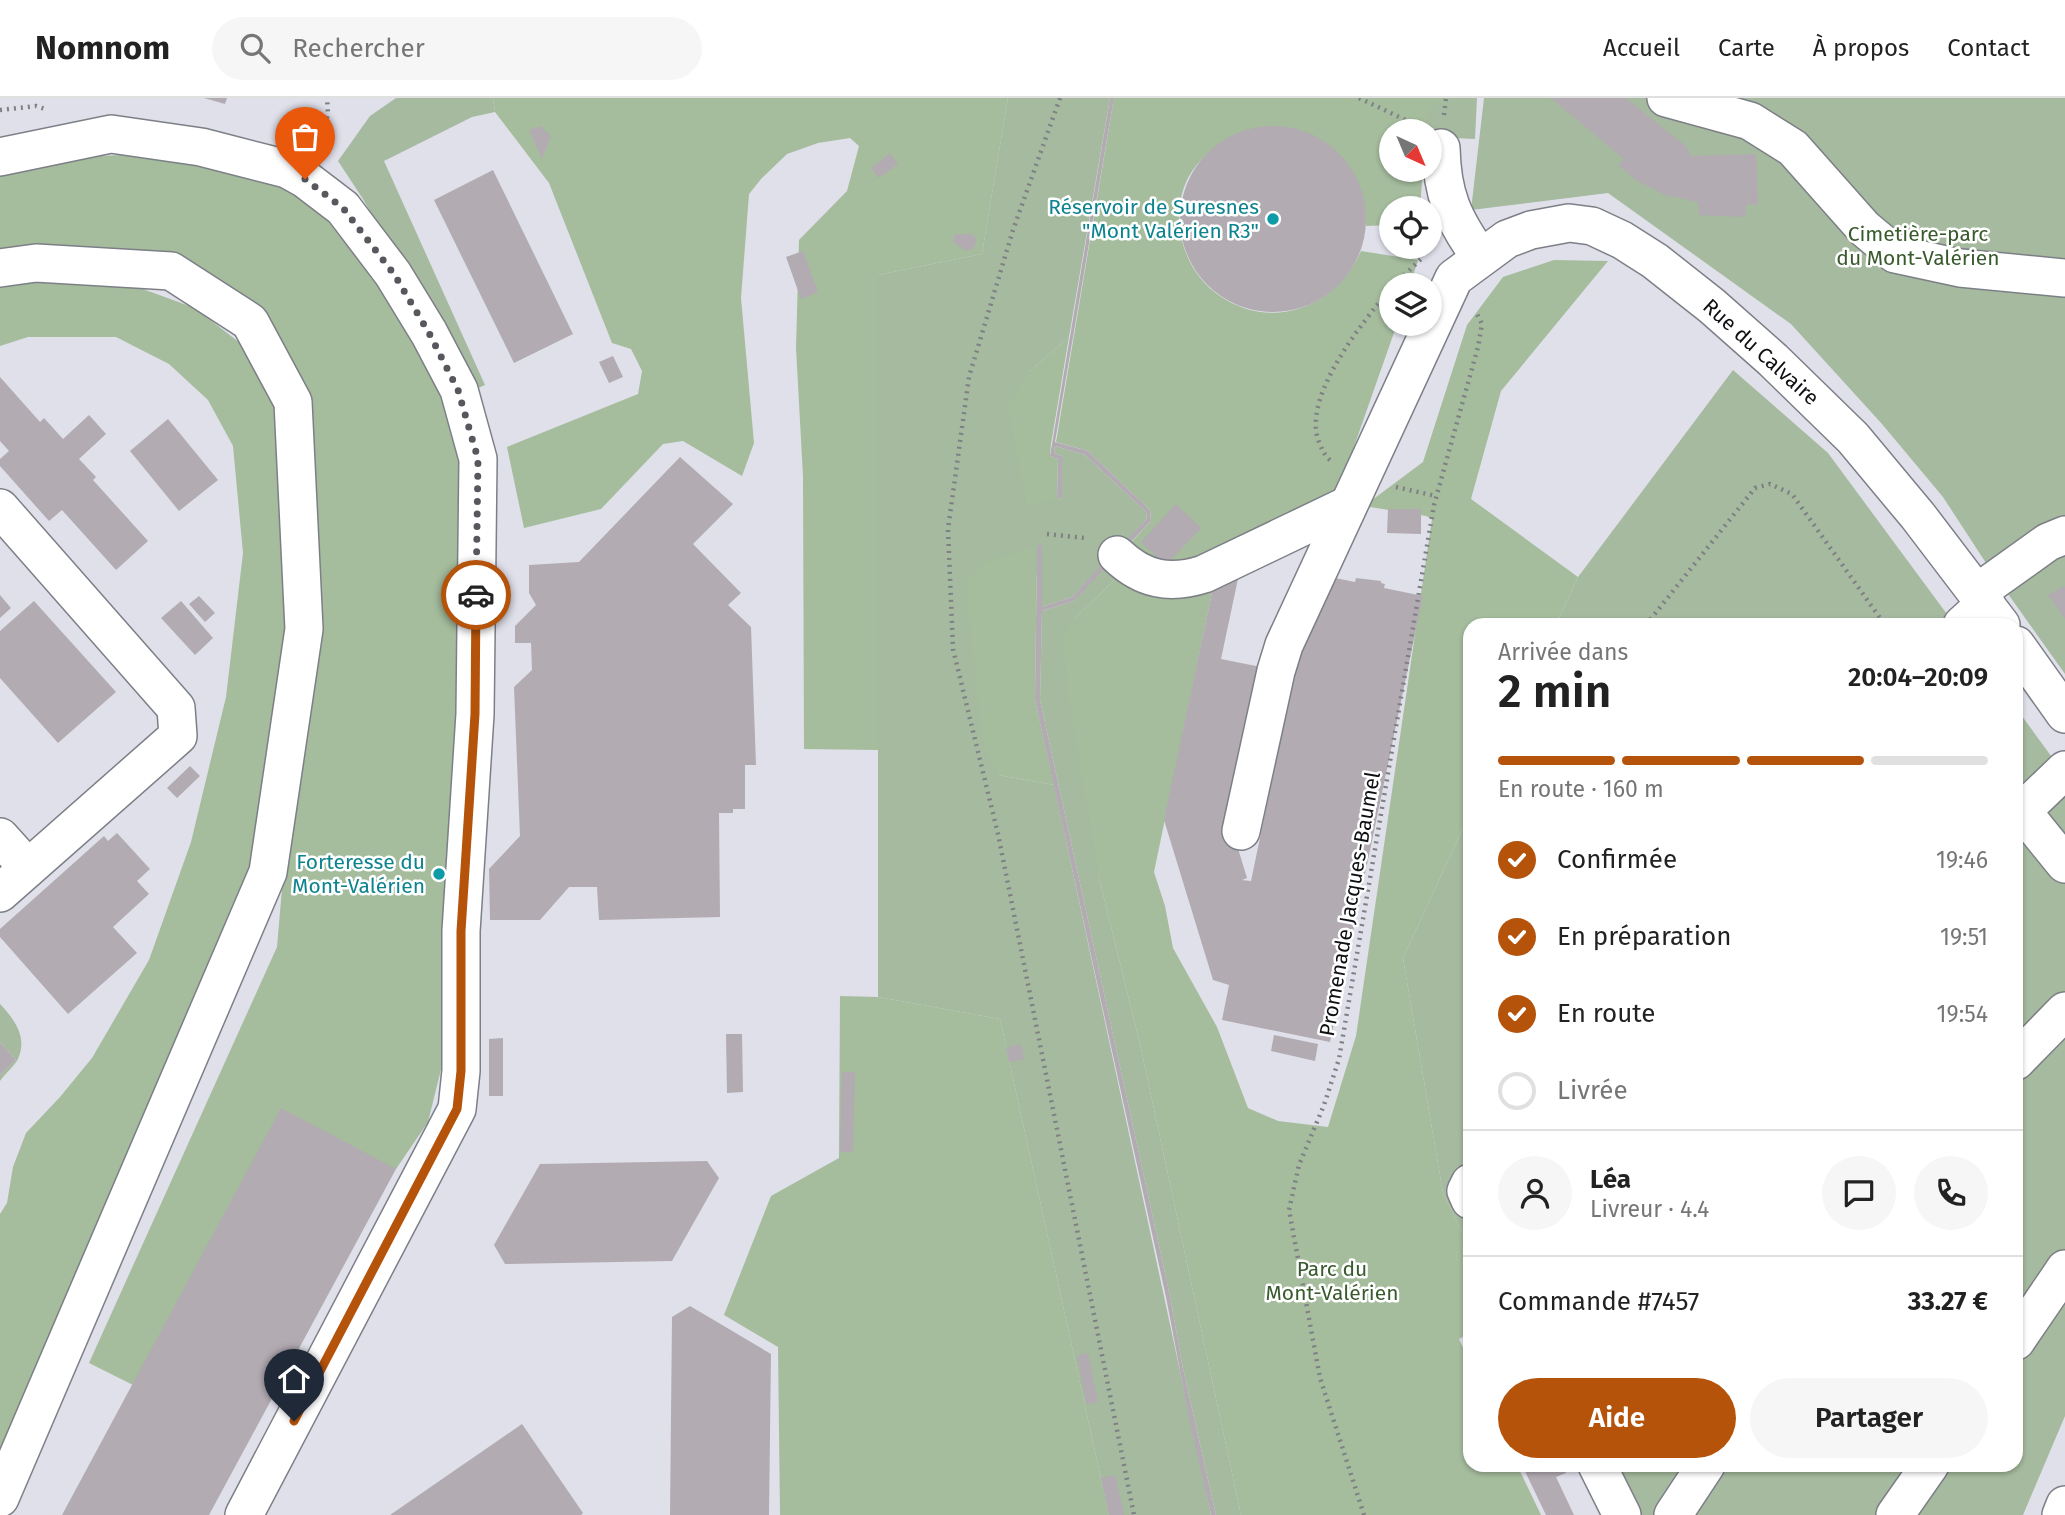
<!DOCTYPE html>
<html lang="fr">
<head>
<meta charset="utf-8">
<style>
  body { margin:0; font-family:"Fira Sans",sans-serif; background:#f6f6f6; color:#222; height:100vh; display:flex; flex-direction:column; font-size:26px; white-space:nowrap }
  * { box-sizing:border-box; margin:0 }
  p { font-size:23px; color:#767676 }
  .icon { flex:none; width:38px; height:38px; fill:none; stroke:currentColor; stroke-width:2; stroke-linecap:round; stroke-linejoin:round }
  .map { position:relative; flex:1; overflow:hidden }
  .side { position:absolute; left:1463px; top:520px; width:560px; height:854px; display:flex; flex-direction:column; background:#fff; border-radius:21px; box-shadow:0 2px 5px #0004 }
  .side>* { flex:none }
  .needle { width:46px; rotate:136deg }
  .fabs { position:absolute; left:1379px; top:21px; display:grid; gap:14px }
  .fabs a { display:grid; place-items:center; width:63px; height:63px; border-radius:50%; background:#fff; box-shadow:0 2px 5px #0004; font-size:35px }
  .pin { position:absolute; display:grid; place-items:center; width:60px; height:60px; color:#fff; margin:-72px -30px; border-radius:50% 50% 50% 0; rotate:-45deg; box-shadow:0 0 7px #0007 }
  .pin .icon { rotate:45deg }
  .courier { position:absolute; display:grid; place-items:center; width:70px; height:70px; margin:-35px; border:5px solid #b45309; border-radius:50%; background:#fff; color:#222; box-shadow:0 2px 9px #0007 }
  .headline em { font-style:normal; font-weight:600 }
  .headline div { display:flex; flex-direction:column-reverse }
  .headline { display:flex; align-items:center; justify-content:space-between; height:119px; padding:0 35px }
  h1 { font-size:46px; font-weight:600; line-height:52px }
  .bar { display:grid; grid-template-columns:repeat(4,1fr); gap:10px 7px; align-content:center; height:84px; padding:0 35px }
  .bar i { height:9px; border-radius:5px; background:#e0e0e0 }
  .bar .on { background:#b45309 }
  .bar p { grid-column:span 4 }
  .line { display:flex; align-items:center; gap:18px; padding:0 35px; border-top:2px solid #e0e0e0 }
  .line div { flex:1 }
  .round { display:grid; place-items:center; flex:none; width:74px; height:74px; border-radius:37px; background:#f6f6f6 }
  ol { padding:0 35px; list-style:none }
  li { display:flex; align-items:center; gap:21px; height:77px }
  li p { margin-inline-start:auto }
  li .icon { padding:7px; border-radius:50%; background:#b45309; color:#fff; stroke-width:4 }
  li:last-child { color:#767676 }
  li i { width:38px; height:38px; border:4px solid #e0e0e0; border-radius:50% }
  .primary-button { display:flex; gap:14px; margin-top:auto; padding:14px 35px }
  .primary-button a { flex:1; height:80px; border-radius:42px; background:#b45309; color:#fff; font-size:28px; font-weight:600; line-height:80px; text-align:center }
  .primary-button a+a { background:#f6f6f6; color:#222 }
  header { display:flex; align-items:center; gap:42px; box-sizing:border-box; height:98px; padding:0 35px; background:#fff; border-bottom:2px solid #e0e0e0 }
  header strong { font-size:33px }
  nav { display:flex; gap:38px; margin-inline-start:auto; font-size:24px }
  .search { width:490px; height:63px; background:#f6f6f6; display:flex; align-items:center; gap:18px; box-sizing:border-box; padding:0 24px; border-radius:38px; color:#767676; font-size:26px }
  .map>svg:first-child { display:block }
  .green { fill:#a5ba9e }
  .forest { fill:#a5bc9d }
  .building { fill:#b2abb2 }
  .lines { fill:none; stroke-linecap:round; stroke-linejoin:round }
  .minor-casing { stroke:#7d7f87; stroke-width:40 }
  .path { stroke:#7f8086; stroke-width:4.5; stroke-dasharray:2 5; stroke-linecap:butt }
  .minor { stroke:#fff; stroke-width:37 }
  .done { stroke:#57585e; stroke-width:7; stroke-dasharray:0 12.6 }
  .route { stroke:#b45309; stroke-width:9 }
  .culture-dot { fill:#0f9aa8; stroke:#fff; stroke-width:2.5 }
  .labels { text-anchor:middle; stroke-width:5; stroke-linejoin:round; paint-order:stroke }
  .culture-label { font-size:21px; fill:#0d838f; stroke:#fff; text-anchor:end }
  .park-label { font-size:21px; fill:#395a2d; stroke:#fff }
  .street-label { font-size:21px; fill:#0e0f12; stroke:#fff }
</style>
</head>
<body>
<header>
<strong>Nomnom</strong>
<div class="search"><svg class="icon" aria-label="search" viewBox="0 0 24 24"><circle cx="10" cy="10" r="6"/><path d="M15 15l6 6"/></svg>Rechercher</div>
<nav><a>Accueil</a><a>Carte</a><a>À propos</a><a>Contact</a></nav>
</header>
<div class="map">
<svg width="2065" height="1417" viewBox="0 0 2065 1417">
  <rect width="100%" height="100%" fill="#dfe0ea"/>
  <g class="green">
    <polygon points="396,0 493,0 495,14 472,19 384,63 485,287 474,292 363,101 338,63 370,18"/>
    <polygon points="1008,0 1110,0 1069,239 1029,274 1057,401 1061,400 1062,358 1054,355 1055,348 1085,357 1146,414 1147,421 1123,446 1239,476 1135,462 1074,521 1099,780 1140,946 1241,1417 1216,1417 1182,1266 1170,1198 1040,602 1042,513 1074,503 1106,463 1072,499 1042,509 1042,448 998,677 1054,687 1211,1417 1109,1417 1000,921 878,899 878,177 982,156"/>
    <polygon points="1114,0 1477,0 1475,41 1430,39 1430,33 1391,33 1391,37 1111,23"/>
    <polygon points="1484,0 2065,0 2065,576 1986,465 1943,399 1882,326 1791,226 1608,95 1471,112"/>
    <polygon points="1733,272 1828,355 1955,527 1556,527 1578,479"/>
    <polygon points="2016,610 2065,677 2065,1318 2023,1417 1604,1417 1579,1367 2016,1367"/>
    <polygon points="1470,715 1470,1150 1443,1095 1403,860"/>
    <path d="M0 906C14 921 28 939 18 961 14 968 5 976 0 983V977L16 962 0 944Z"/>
  </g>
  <g class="forest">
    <polygon points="493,0 1008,0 982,156 878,177 878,652 804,651 803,378 796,250 799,142 847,93 859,48 850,40 818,45 787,56 761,81 749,96 741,200 754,345 742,378 683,343 663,346 601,411 524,430 507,349 638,296 642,273 631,251 612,245 549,85 495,14"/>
    <path d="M1114 0H1458L1428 10 1426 33H1391V72H1423L1420 110H1391V127L1366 128C1369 0 1159 6 1181 137 1185 161 1199 184 1220 198 1273 234 1336 209 1361 153L1418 162 1410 187H1391V226H1397L1330 417 1239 476 1126 450 1151 423 1150 412 1088 353 1056 344Z"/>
    <polygon points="139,56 243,73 297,92 346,139 433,268 462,376 449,939 428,1024 396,1071 133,1287 89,1265 277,849 283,779 306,307 185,168 0,157 0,73 63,60"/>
    <polygon points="1554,162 1608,163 1501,293 1471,401 1578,479 1556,527 1470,527 1470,715 1403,860 1443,1095 1470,1150 1470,1235 1459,1241 1470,1265 1470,1367 1517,1367 1541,1417 1241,1417 1140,946 1099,780 1068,600 1063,537 1074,521 1135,462 1213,490 1154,774 1165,808 1173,850 1217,929 1248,1010 1278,1023 1328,1029 1356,938 1432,421 1426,418 1364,408 1423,364 1467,227 1503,179"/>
    <polygon points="46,182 140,190 195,210 240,245 281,315 290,521 255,768 0,1362 0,1116 7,1105 13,1069 26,1035 60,999 92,960 149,862 191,744 226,599 243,455 233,348 208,302 169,266 116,239 28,239 0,248 0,190"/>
    <polygon points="1069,239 1051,346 1050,358 1058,361 1057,401 1026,407 1007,306 1029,274"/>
    <polygon points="1037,447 1035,602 1054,687 998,677 982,643 965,483 983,465"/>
    <polygon points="840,898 878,899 1000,921 1109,1417 780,1417 778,1249 724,1217 771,1098 839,1060"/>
  </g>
  <g class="building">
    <polygon points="204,0 227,0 225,6"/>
    <polygon points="1110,0 1114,0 1055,344 1088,353 1150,412 1151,423 1129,446 1122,446 1147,421 1146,414 1085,357 1055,348 1054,355 1062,358 1062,400 1057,401 1058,361 1050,358"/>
    <polygon points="1551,0 1626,0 1682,45 1688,50 1690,58 1756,56 1758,106 1746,107 1746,117 1741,119 1699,117 1698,104 1665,97 1636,82 1618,67 1624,61"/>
    <circle cx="1273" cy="121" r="93"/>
    <polygon points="540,28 551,38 542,61 529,32"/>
    <polygon points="890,55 898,66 879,80 871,70"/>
    <polygon points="493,72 573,236 514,265 434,102"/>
    <polygon points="955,136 971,136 977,141 974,150 966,153 953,144"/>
    <polygon points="803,153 818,194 801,201 786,159"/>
    <polygon points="613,258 623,279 609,285 599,264"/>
    <polygon points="0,279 40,324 44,320 63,341 89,317 106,336 79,361 96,379 93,382 148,443 116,472 62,412 49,423 0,368 0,361 9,353 0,343"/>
    <polygon points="168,321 218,382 179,413 130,353"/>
    <polygon points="680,359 733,406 693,446 741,495 728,507 751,529 756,667 745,667 745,711 733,711 733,715 719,715 720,819 599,822 597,789 569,789 540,822 490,822 489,771 520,738 514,589 532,572 531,545 515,545 515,528 536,507 529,495 529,467 579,464"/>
    <polygon points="1176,406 1201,430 1166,467 1141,444"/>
    <polygon points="1388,411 1421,411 1421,436 1387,435"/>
    <polygon points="1037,447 1042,447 1042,509 1072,499 1106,462 1106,469 1074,503 1042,513 1040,602 1170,1198 1182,1266 1216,1417 1211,1417 1191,1330 1166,1199 1035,602"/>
    <polygon points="1239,476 1221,561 1261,569 1236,744 1247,780 1242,782 1251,783 1315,476 1355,484 1356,480 1381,483 1381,485 1385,486 1384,490 1423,498 1330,944 1222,922 1229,887 1213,882 1164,722 1213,490"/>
    <polygon points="2065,488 2065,521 2048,497"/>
    <polygon points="0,497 11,510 0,520"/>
    <polygon points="199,498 215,515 205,524 189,506"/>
    <polygon points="34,503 116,594 58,645 0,580 0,533"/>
    <polygon points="181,503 213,540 195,557 161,520"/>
    <polygon points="190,668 200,678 177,700 167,690"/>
    <polygon points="117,735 150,771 137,783 149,796 113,829 137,855 68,916 0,839 0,831 104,738 108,743"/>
    <polygon points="726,936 742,936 743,994 727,995"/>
    <polygon points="1274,937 1318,946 1315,963 1271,953"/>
    <polygon points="503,940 503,998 489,998 489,941"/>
    <polygon points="0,944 16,962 0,977"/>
    <polygon points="1021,946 1024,961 1009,964 1006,950"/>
    <polygon points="842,974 855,974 853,1054 840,1054"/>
    <polygon points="281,1010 396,1071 209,1417 62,1417"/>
    <polygon points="707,1063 719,1080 672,1163 505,1166 494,1147 540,1066"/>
    <polygon points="690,1208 771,1256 769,1417 670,1417 672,1219"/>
    <polygon points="1088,1255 1098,1304 1087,1306 1077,1258"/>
    <polygon points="522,1326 583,1415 581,1417 390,1417"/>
    <polygon points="1522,1367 1563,1367 1566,1375 1556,1379 1574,1417 1546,1417"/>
    <polygon points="1115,1377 1124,1417 1109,1417 1101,1380"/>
  </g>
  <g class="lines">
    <defs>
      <g id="minor">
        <polyline points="1666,0 1750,23 1793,50 1864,130 1895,156 1960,170 2065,180"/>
        <path d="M1441 50C1442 97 1453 121 1480 159"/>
        <polyline points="0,59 111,36 201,49 287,71 305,81 343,110 393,176 429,235 459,292 478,361 475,616 461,833 461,973 457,1011 244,1417"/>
        <polyline points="0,170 36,165 171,173 250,224 293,304 304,531 268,774 0,1400"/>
        <polyline points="0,410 176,610 178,638 0,795"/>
        <path d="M1117 457C1143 482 1170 487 1204 476L1348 407"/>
        <polyline points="1978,494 2048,444 2065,437"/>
        <polyline points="1962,527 1986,505"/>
        <polyline points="2016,547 2065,616"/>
        <polyline points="2022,713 2065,672"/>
        <polyline points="2016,719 2022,713 2065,766"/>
        <polyline points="1241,733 1276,573 1284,547 1454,180 1507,141 1531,132 1569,125 1592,128 1622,142 1655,163 1712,208 1773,262 1853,340 1918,418 2001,527"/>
        <polyline points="0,739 28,770"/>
        <polyline points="2016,963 2065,913"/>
        <polyline points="1470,1085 1466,1093 1470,1102"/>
        <polyline points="2016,1243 2065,1171"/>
        <polyline points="1597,1367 1622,1417"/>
        <polyline points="1673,1417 1706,1367"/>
        <polyline points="1895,1417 1930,1367"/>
        <polyline points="2061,1417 2065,1407"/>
      </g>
    </defs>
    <use href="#minor" class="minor-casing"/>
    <g class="path">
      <polyline points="1060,0 1013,132 969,279 948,431 953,551 998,736 1134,1417"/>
      <polyline points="1359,0 1414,26"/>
      <polyline points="0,12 36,8 48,12"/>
      <polyline points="1444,17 1446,0"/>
      <polyline points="319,47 328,16 327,0"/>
      <polyline points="1394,187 1423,159"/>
      <path d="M1330 362C1324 357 1322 351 1319 344 1301 299 1363 224 1391 190"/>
      <polyline points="1396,389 1436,398"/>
      <polyline points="1047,436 1085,440"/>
      <polyline points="1646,527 1755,390 1770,386 1792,396 1885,527"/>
      <polyline points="1364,1417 1320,1280 1289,1112 1299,1067 1324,1007 1339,961 1434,407 1478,249 1482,226 1477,216"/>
    </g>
    <use href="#minor" class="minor"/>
  </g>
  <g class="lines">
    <polyline class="done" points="305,81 343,110 394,176 429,235 458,292 478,361 476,497"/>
    <polyline class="route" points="294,1323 457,1011 461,973 461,833 475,616 476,497"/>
  </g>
  <g class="culture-dot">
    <circle cx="1273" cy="121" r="7"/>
    <circle cx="439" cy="776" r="7"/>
  </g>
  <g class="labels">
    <g class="culture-label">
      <text x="1259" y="116">Réservoir de Suresnes<tspan x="1259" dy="24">"Mont Valérien R3"</tspan></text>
      <text x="425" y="771">Forteresse du<tspan x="425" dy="24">Mont-Valérien</tspan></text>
    </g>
    <g class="park-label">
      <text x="1918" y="143">Cimetière-parc<tspan x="1918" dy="24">du Mont-Valérien</tspan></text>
      <text x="1332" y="1178">Parc du<tspan x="1332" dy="24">Mont-Valérien</tspan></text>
    </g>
    <g class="street-label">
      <text transform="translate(1761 254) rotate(42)" y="7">Rue du Calvaire</text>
      <text transform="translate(1350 806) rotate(-80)" y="7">Promenade Jacques-Baumel</text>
    </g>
  </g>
</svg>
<div class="fabs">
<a><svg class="needle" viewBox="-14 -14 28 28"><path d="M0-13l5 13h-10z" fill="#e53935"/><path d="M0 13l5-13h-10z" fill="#767676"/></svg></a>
<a><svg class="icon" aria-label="locate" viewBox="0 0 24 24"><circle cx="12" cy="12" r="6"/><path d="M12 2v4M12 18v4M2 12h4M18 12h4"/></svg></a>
<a><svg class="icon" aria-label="layers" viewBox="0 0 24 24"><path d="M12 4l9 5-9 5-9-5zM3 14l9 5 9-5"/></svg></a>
</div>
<div class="pin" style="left:305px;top:81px;background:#ea580c"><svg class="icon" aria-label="bag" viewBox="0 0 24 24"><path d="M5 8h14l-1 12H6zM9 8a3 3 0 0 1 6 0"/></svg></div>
<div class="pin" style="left:294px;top:1323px;background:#1f2937"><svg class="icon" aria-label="home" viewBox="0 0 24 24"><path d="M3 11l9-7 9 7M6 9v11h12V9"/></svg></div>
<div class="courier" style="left:476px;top:497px"><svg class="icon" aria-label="car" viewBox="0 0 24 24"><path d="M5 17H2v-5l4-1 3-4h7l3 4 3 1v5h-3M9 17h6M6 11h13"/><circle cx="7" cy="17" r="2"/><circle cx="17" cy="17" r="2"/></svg></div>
<section class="side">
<div class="headline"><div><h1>2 min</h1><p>Arrivée dans</p></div><em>20:04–20:09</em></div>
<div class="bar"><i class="on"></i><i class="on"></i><i class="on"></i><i></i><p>En route · 160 m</p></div>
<ol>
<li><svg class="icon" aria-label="check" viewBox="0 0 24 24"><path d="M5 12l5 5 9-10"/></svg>Confirmée<p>19:46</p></li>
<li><svg class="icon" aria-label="check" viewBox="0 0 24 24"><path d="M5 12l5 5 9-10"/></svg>En préparation<p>19:51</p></li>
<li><svg class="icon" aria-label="check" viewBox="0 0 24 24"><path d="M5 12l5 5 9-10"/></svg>En route<p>19:54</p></li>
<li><i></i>Livrée</li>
</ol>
<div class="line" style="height:126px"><a class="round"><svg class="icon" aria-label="person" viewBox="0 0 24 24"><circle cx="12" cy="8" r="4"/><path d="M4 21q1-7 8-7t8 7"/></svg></a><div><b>Léa</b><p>Livreur · 4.4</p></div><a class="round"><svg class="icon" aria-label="chat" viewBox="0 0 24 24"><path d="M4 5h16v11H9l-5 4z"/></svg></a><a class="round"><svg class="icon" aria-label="phone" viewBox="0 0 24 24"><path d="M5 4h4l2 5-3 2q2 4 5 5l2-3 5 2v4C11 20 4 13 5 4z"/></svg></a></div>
<div class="line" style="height:91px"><div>Commande #7457</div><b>33.27 €</b></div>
<div class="primary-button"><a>Aide</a><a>Partager</a></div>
</section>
</div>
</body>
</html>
